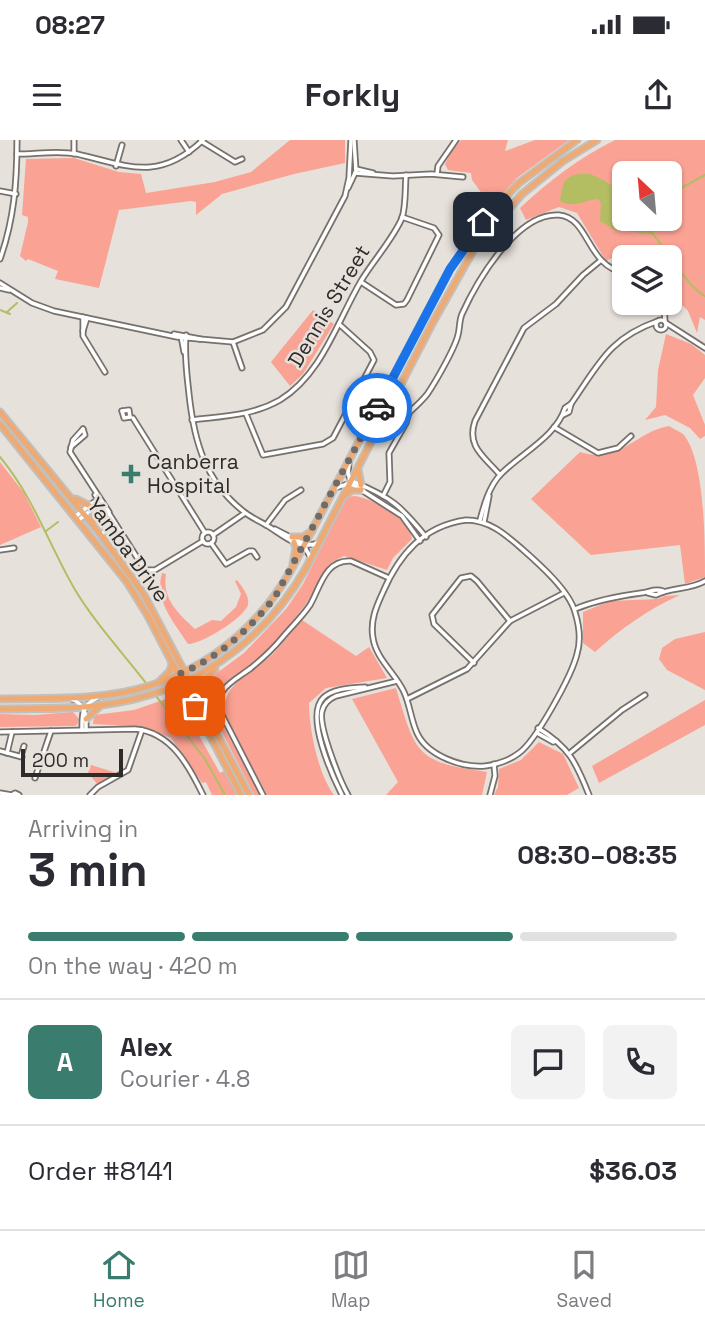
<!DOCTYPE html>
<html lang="en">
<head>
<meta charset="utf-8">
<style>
  body { margin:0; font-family:"Space Grotesk",sans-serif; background:#f2f2f3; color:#2b2b33; height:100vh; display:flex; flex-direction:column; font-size:26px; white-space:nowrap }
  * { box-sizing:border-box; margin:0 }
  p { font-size:23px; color:#7c7c81 }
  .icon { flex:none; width:38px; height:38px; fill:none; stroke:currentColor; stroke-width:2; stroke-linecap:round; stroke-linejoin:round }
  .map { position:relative; height:655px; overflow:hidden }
  .sheet { display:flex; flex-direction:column; background:#fff; flex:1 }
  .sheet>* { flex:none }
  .needle { width:46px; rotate:334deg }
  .buttons { position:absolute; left:612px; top:21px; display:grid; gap:14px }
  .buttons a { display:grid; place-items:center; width:70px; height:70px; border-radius:10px; background:#fff; box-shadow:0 2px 5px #0004; font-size:35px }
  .scale { position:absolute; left:21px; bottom:18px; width:102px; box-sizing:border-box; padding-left:7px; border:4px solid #2e2c2a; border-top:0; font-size:19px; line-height:24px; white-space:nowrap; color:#2e2c2a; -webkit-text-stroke:5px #e7e1db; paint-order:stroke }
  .pin { position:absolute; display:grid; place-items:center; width:60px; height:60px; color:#fff; margin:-30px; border-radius:14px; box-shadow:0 4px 10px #0006 }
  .courier { position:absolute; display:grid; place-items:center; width:70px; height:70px; margin:-35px; border:5px solid #1a73e8; border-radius:50%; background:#fff; color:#222; box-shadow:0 2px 9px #0007 }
  .overview em { font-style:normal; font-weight:600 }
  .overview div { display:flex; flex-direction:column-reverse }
  .overview { display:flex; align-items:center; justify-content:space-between; height:119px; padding:0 28px }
  h1 { font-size:46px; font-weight:600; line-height:52px }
  .bar { display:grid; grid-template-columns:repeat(4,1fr); gap:10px 7px; align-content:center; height:84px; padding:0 28px }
  .bar i { height:9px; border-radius:5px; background:#e1e1e2 }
  .bar .on { background:#3a7d6f }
  .bar p { grid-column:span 4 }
  .line { display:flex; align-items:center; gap:18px; padding:0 28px; border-top:2px solid #e1e1e2 }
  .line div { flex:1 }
  .round { display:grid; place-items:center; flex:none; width:74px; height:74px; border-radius:10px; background:#f2f2f3 }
  .status { display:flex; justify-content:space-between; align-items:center; height:49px; padding:0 35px; background:#fff; direction:ltr }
  .status svg { height:19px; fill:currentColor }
  header { display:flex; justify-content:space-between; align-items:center; height:91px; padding:0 28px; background:#fff; font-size:32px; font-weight:600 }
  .tabs { display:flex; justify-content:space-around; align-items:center; height:98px; border-top:2px solid #e1e1e2; background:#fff; font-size:19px; color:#7c7c81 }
  .tabs a { display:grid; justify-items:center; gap:4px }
  .tabs .on { color:#3a7d6f }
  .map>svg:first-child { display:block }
  .green { fill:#faa294; fill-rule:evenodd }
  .water { fill:#b3bd62 }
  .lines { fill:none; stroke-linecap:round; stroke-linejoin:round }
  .stream { stroke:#b3bd62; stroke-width:2 }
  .minor-casing { stroke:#76716c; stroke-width:7 }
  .major-casing { stroke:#c0c0bf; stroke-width:9 }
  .minor { stroke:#fff; stroke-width:3.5 }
  .major { stroke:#efa972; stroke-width:5 }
  .done { stroke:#6f6b68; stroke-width:7; stroke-dasharray:0 12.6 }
  .route { stroke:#1a73e8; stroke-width:9 }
  .poi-dot { fill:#3a7d6f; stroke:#e7e1db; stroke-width:2.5 }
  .labels { text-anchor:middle; stroke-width:5; stroke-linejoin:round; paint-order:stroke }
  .street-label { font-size:21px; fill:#2e2c2a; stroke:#e7e1db }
  .poi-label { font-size:21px; fill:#2e2c2a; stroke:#e7e1db; text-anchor:start }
</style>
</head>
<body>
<div class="status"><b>08:27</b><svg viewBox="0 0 49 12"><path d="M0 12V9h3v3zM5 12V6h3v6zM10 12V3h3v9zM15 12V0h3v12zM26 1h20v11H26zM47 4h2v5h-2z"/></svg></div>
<header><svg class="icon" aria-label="menu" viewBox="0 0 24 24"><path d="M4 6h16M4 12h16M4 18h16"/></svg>Forkly<svg class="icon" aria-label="share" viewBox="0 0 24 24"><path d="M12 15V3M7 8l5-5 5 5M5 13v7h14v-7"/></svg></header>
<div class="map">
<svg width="705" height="655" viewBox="0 0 705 655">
  <rect width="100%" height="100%" fill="#e7e1db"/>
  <g class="green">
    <polygon points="290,0 345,0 345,23 294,34 222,54 196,75 196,62 191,61 119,70 99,148 55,139 58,131 28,119 26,121 20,116 28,82 28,77 22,75 26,19 74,18 119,32 141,34 146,53 215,42 251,32"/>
    <polygon points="461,0 508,0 505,11 535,0 569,0 517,38 491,66 472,40 471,33 448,30 445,24 451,12"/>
    <path d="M615 0H705V180L700 177 697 193 688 171 670 153V117H625V120L614 117 606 121 577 73 559 67 526 80 520 68C550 40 579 18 615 0ZM625 33H670V79H625Z"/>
    <polygon points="313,170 334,184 303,234 290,246 271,222"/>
    <polygon points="666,194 691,204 705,215 705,238 693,255 705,285 705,296 700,299 690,288 665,275 645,280 656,267 658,230"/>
    <path d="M669 286C673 289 679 291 683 294 705 319 705 402 705 437L685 444 680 405 591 415 531 359 580 312C620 325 634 292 669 286Z"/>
    <polygon points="0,322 24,353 41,387 0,405"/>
    <path d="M355 356C375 359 408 378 412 399L393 418 387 430 344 416 332 422 306 464 281 496 256 521 222 547 216 562 218 576 260 655H254L201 551 210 538 244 513 286 469 303 444 347 357Z"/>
    <path d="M162 433 166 434C162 459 178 473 195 489L212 480 221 481 236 467 241 454 235 441 237 440C242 447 250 456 248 465 244 478 200 505 188 504 174 482 154 461 162 433Z"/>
    <path d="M680 455C647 470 622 488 595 512L583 503V472L610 461 658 459 665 456Z"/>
    <path d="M302 480 356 516 369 507 387 538 326 548 309 563C309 589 318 634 334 655H267L225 575C220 544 253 532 273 514 283 503 292 491 302 480Z"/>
    <polygon points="705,492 705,550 667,530 659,519 662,508 675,499"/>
    <path d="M396 548C416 615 416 622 487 632L482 655H386L398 642 352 559Z"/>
    <polygon points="169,558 179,560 220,633 226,630 239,655 212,655 206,642 202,643 171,598 145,587 93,584 94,575 134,570"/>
    <polygon points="705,560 705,585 599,643 592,626"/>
    <polygon points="73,572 79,579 77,585 74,586 0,587 0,574 35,575"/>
    <polygon points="539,602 563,614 579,648 567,655 494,655 498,647 499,629 521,620"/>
    <polygon points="91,625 120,634 98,645 88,633"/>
  </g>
  <path class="water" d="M589 34C601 38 621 48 625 61 626 66 625 74 625 79H647L654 92 652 94 615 90 600 81 601 63 598 59C584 60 574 69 560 61 563 39 566 33 589 34Z"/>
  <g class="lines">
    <g class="stream">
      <polyline points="670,59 683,47 705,35"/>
      <path d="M652 93C664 107 691 151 705 156"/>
      <polyline points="0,170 10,174"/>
      <polyline points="7,172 17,163"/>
      <path d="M0 317C34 358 48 403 74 448 94 482 122 512 146 543"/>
      <polyline points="46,391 58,382"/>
      <polyline points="156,556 205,619 225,655"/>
    </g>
    <defs>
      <g id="minor">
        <polyline points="74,0 74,14"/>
        <polyline points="181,0 189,12"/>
        <polyline points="201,1 235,22 242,19"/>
        <path d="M17 14C36 14 59 10 77 14 128 26 159 42 203 0"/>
        <polyline points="116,26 122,5"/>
        <polyline points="356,29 373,33"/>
        <polyline points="355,33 393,36 431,34 463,37"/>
        <polyline points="437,34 438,26 456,0"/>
        <polyline points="348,48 356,31 354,0"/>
        <polyline points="0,51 16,54"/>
        <path d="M0 119C14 80 17 42 17 0"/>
        <polyline points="361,142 396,165 404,164 407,160 439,95 434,88 402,77"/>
        <polyline points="0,143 32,163 54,171 177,197 233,202 263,190 286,167 345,56 349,38 351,0"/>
        <polyline points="0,148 9,150"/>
        <polyline points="664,163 665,182"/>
        <polyline points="83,177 83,196 105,232"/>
        <circle cx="661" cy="185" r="5"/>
        <polyline points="666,183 705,208"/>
        <polyline points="83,191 87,178"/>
        <polyline points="174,194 200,199"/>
        <path d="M186 195C184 215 187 235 189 254 194 301 205 341 243 371 251 378 262 382 271 388 286 398 300 410 318 403"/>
        <polyline points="181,196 184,212"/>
        <polyline points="233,202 242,228"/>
        <polyline points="122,271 124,278 130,277"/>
        <polyline points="122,271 129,270 130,277"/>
        <polyline points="246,274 263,315 323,304 333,298 374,220 370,212 339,184"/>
        <path d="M563 275 569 272 571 264C599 224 609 198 658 181"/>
        <polyline points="133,278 205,393"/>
        <path d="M192 280C223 276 252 276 280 260 322 234 337 182 361 141 373 121 393 99 402 78 406 66 405 48 406 35"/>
        <polyline points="554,287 598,313 618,308 631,296"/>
        <polyline points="83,289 73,300 70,312 109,372"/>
        <path d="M401 291V279C408 274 424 259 428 253 436 241 455 208 458 195 460 188 459 181 462 174 477 141 517 72 559 75 590 78 586 126 625 133"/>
        <polyline points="71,307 85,295 83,289"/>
        <polyline points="349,323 348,334 352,344 402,376 420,401"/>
        <path d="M500 335C485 317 466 307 475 281L524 188 556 164 583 135 600 121"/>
        <path d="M335 348 354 342C391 357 401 366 426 397"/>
        <polyline points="95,355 108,372 145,430 155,430 203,401"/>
        <polyline points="383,356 390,342 389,313 406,283 409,273"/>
        <polyline points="76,376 94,362 100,361"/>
        <polyline points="79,380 95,367"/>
        <path d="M466 380C489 380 505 394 521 408 538 423 569 450 575 472 579 485 581 501 577 514 572 535 536 601 519 613 510 620 496 625 485 626 461 628 427 615 417 593 411 580 410 565 404 552 396 534 376 519 373 498 370 481 376 467 383 452 399 415 423 386 466 380Z"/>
        <path d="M480 380C484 365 489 347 500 335 520 314 556 297 565 268L571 264"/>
        <polyline points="484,382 489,356"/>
        <polyline points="266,385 285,360 301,350"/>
        <polyline points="275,389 302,403 311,418"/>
        <circle cx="208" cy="398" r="6"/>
        <polyline points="101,395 110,386 119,393"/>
        <polyline points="213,395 245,373"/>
        <polyline points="211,403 226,424 249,411 253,411 257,417"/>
        <polyline points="0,410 14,408"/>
        <path d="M648 453 656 455C672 447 690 450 705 441"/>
        <path d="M575 469C597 460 618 456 641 453 650 452 654 448 663 451"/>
        <polyline points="474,523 434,484 432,475 461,438 471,436 477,441 510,481"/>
        <path d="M72 559C87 566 86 576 86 590"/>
        <polyline points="407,559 467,529 510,481 564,453"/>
        <path d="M538 588C569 607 576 622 589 655"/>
        <path d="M82 590C82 574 81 566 97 558"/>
        <path d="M0 592 135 589C171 592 189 626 203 655"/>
        <polyline points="537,593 553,602 556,601"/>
        <polyline points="0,611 22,617"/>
        <polyline points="7,613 12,592"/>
        <polyline points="570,613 622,570 645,555"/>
        <polyline points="21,616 24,606"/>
        <polyline points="35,638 51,591"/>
        <polyline points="0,653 12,655"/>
        <polyline points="12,655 15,653 19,655"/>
        <polyline points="90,655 98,647 128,630 142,590"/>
        <path d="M263 655 221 573C219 565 219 559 222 552 228 542 242 535 251 528 262 519 273 509 282 498 291 487 302 477 310 465 320 448 325 419 351 421L389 438"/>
        <path d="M342 655C332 635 305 576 323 558 333 548 352 548 365 547"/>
        <path d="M348 655C340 641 318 586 322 571 324 563 329 559 336 556L397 541"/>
        <polyline points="490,655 495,636 494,624"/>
      </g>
      <g id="major">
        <polyline points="0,272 101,395 143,453 249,655"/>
        <polyline points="0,284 127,442 148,476 241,655"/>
        <polyline points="358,330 361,345"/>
        <polyline points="345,355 352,350 361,350"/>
        <polyline points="76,359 90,366"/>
        <polyline points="92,383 97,366"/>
        <polyline points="292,397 303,397 312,391"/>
        <polyline points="293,424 296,408 294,402"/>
        <polyline points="160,541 170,531 172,524"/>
        <polyline points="171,548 181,551 188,558"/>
        <polyline points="196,552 201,543 215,529"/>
        <path d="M0 559C36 558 72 560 107 555 186 545 252 499 291 430L450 129 501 61 519 43 577 0"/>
        <path d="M0 569C34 568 68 570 101 565 190 554 262 505 306 428L433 182 474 109 522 54 563 21 597 0"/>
        <polyline points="86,579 99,567"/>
      </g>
    </defs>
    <use href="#minor" class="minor-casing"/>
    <use href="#major" class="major-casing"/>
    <use href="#minor" class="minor"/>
    <use href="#major" class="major"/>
  </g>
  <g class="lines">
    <path class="done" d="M195 566 179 534C218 518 249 490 275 457L377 268"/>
    <polyline class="route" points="377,268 450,129 483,82"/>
  </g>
  <path class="poi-dot" d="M127.5 323.5h7v7h7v7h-7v7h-7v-7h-7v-7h7z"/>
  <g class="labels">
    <g class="street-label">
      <text transform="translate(329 166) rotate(-59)" y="7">Dennis Street</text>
      <text transform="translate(128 410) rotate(54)" y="7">Yamba Drive</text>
    </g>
    <g class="poi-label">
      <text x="147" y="329">Canberra<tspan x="147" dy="24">Hospital</tspan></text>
    </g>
  </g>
</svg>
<div class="buttons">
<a><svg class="needle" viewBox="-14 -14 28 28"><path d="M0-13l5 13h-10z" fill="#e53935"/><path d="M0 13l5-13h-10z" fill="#7c7c81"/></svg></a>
<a><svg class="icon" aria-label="layers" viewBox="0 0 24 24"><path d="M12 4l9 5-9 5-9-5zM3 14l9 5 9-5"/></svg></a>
</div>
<div class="scale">200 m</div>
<div class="pin" style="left:195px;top:566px;background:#ea580c"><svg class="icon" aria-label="bag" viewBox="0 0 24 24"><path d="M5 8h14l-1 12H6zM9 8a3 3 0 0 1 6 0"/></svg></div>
<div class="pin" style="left:483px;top:82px;background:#1f2937"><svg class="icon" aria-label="home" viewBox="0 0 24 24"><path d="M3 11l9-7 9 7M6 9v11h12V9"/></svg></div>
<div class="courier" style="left:377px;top:268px"><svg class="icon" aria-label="car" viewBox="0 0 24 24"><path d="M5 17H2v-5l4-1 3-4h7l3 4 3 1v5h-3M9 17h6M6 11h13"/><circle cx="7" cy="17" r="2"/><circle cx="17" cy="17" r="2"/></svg></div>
</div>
<section class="sheet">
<div class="overview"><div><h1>3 min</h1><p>Arriving in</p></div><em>08:30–08:35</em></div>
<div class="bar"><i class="on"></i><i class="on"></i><i class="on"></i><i></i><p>On the way · 420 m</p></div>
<div class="line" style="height:126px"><b class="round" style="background:#3a7d6f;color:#fff">A</b><div><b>Alex</b><p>Courier · 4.8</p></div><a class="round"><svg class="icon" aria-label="chat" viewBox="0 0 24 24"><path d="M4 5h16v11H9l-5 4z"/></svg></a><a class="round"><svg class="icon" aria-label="phone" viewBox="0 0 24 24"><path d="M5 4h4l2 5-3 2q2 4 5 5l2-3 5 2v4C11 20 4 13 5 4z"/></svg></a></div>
<div class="line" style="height:91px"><div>Order #8141</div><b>$36.03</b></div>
</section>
<nav class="tabs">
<a class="on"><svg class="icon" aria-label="home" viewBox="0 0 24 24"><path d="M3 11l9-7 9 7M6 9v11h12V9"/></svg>Home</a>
<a><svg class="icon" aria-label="map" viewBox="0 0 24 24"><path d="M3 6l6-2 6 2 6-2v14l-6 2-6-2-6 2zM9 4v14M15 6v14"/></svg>Map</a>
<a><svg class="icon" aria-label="saved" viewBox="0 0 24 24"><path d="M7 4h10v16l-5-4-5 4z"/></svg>Saved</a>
</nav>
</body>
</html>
